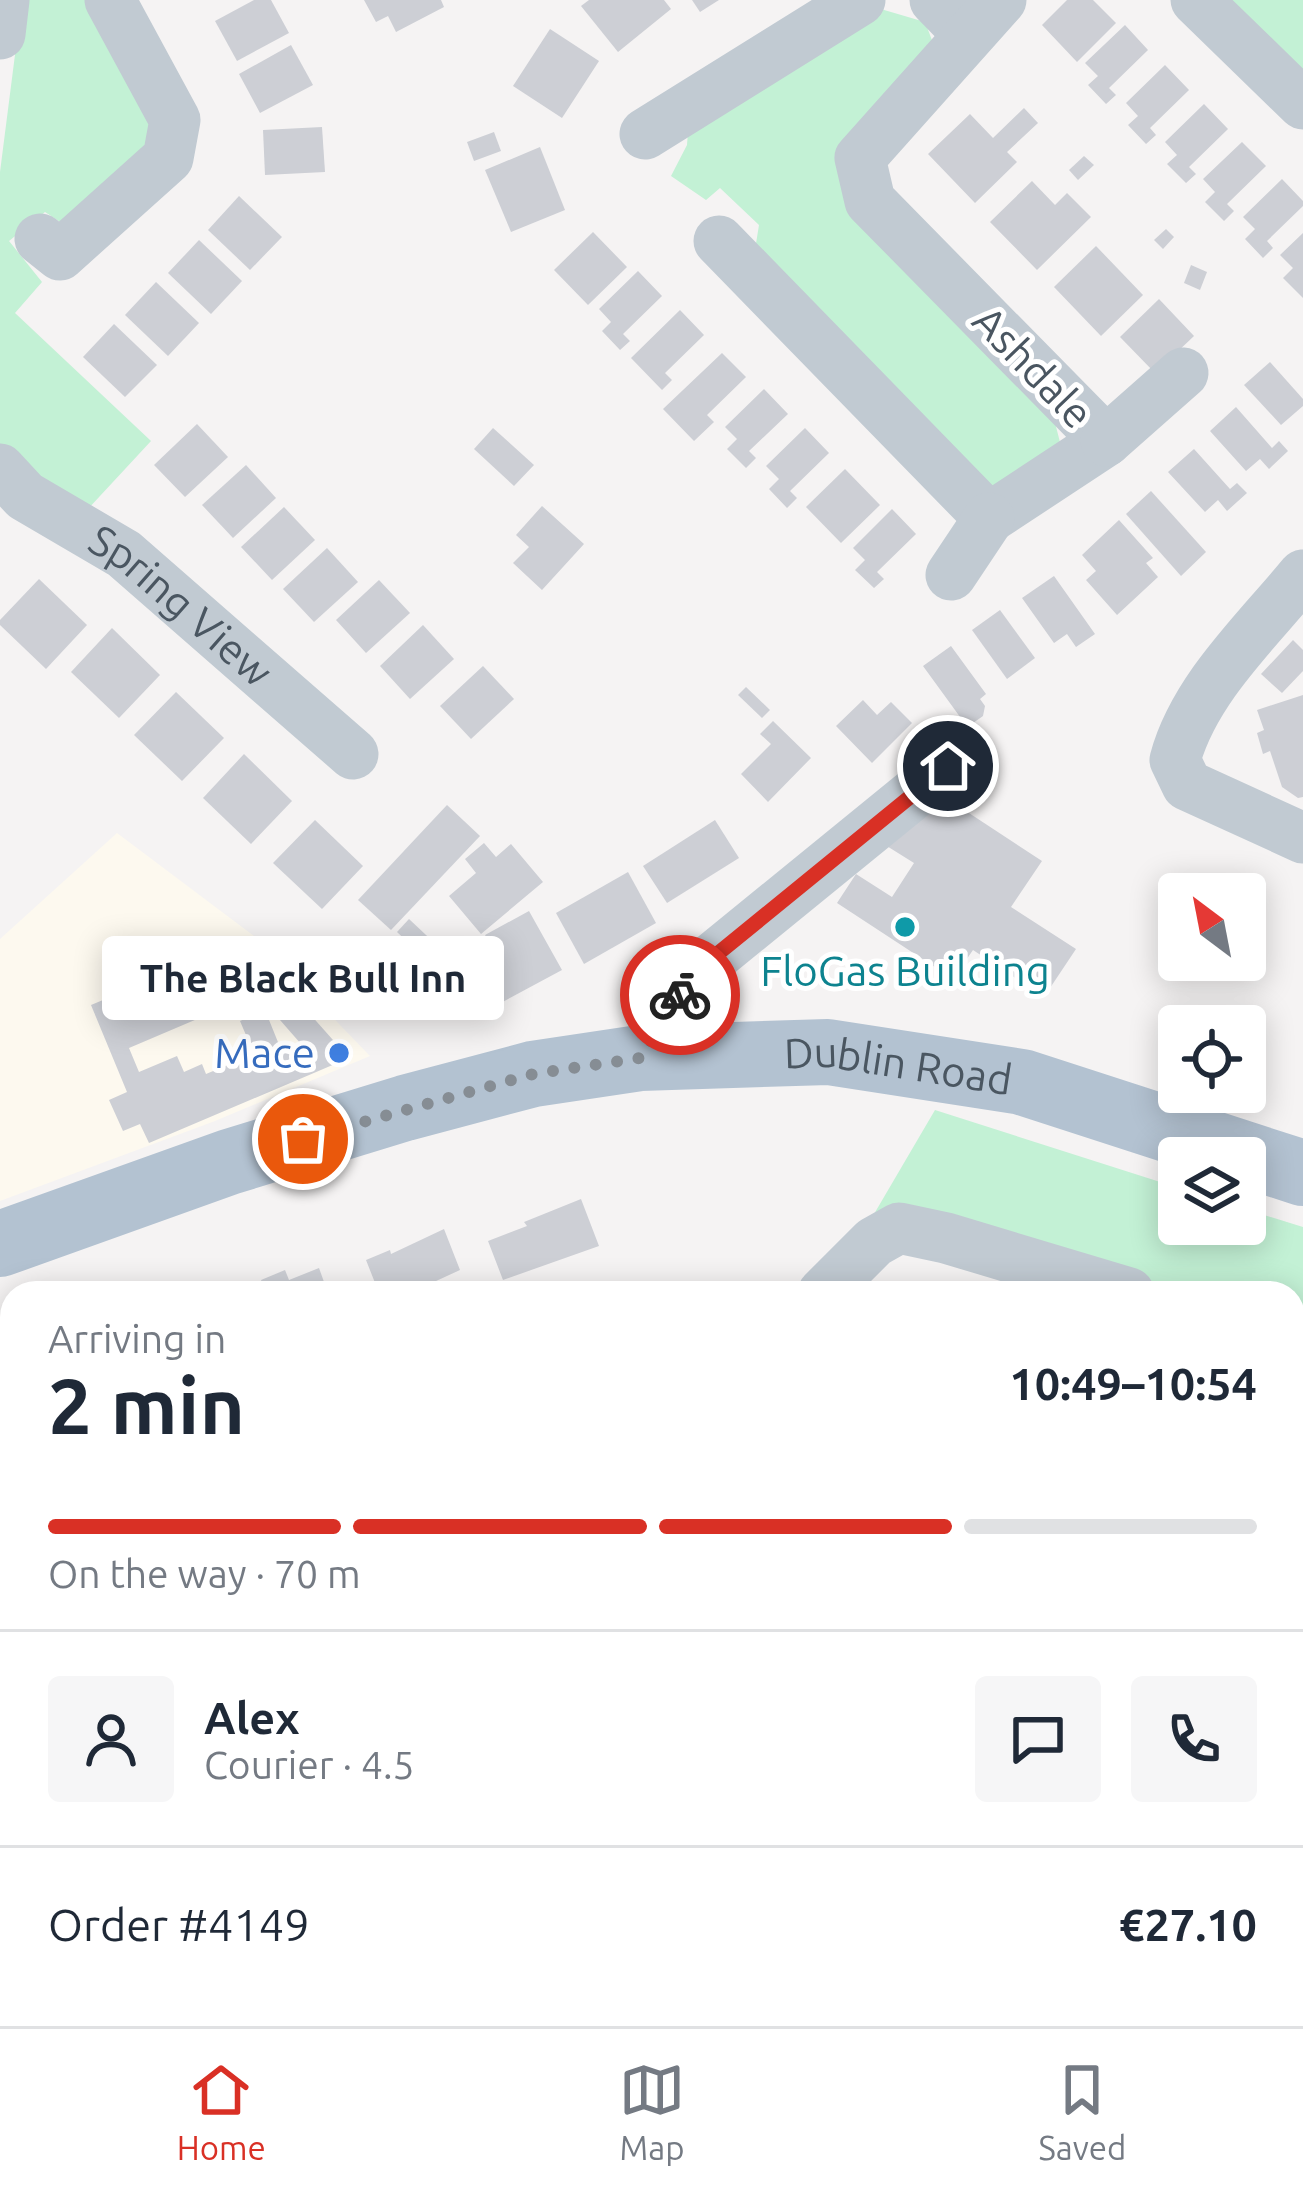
<!DOCTYPE html>
<html lang="en">
<head>
<meta charset="utf-8">
<style>
  body { margin:0; font-family:Ubuntu,sans-serif; background:#f6f6f7; color:#1f2937; height:100vh; display:flex; flex-direction:column; font-size:45px; white-space:nowrap }
  * { box-sizing:border-box; margin:0 }
  p { font-size:39px; color:#747a83 }
  .icon { flex:none; width:66px; height:66px; fill:none; stroke:currentColor; stroke-width:2; stroke-linecap:round; stroke-linejoin:round }
  .map { position:relative; flex:1; overflow:hidden }
  .drawer { position:absolute; left:0px; top:1281px; width:1305px; height:747px; display:flex; flex-direction:column; background:#fff; border-radius:36px 36px 0 0; box-shadow:0 6px 30px #0003 }
  .drawer>* { flex:none }
  .needle { width:78px; rotate:328deg }
  .tools { position:absolute; left:1158px; top:873px; display:grid; gap:24px }
  .tools a { display:grid; place-items:center; width:108px; height:108px; border-radius:12px; background:#fff; box-shadow:0 6px 30px #0003; font-size:60px }
  .pin { position:absolute; display:grid; place-items:center; width:102px; height:102px; color:#fff; margin:-51px; border:6px solid #fff; border-radius:50%; box-shadow:0 3px 12px #0007 }
  .courier { position:absolute; display:grid; place-items:center; width:120px; height:120px; margin:-60px; border:9px solid #d93025; border-radius:50%; background:#fff; color:#222; box-shadow:0 3px 15px #0007 }
  .bubble { position:absolute; height:84px; border-radius:12px; background:#fff; box-shadow:0 6px 30px #0003; font-size:39px; font-weight:700; line-height:84px; text-align:center }
  .overview em { font-style:normal; font-weight:700 }
  .overview div { display:flex; flex-direction:column-reverse }
  .overview { display:flex; align-items:center; justify-content:space-between; height:204px; padding:0 48px }
  h1 { font-size:78px; font-weight:700; line-height:90px }
  .bar { display:grid; grid-template-columns:repeat(4,1fr); gap:18px 12px; align-content:center; height:144px; padding:0 48px }
  .bar i { height:15px; border-radius:9px; background:#e0e1e3 }
  .bar .selected { background:#d93025 }
  .bar p { grid-column:span 4 }
  .line { display:flex; align-items:center; gap:30px; padding:0 48px; border-top:3px solid #e0e1e3 }
  .line div { flex:1 }
  .round { display:grid; place-items:center; flex:none; width:126px; height:126px; border-radius:12px; background:#f6f6f7 }
  .tab-bar { display:flex; justify-content:space-around; align-items:center; height:168px; border-top:3px solid #e0e1e3; background:#fff; font-size:33px; color:#747a83 }
  .tab-bar a { display:grid; justify-items:center; gap:6px }
  .tab-bar .selected { color:#d93025 }
  .map>svg:first-child { display:block }
  .commercial { fill:#fdf9ef }
  .green { fill:#c3f1d5 }
  .building { fill:#cdcfd5 }
  .lines { fill:none; stroke-linecap:round; stroke-linejoin:round }
  .minor { stroke:#c1cad2; stroke-width:51 }
  .major { stroke:#b3c2d1; stroke-width:66 }
  .done { stroke:#868d94; stroke-width:12; stroke-dasharray:0 21.6 }
  .route { stroke:#d93025; stroke-width:15 }
  .culture-dot { fill:#0f9aa8; stroke:#fff; stroke-width:4.5 }
  .shop-dot { fill:#3f7fe0; stroke:#fff; stroke-width:4.5 }
  .labels { text-anchor:middle; stroke-width:10; stroke-linejoin:round; paint-order:stroke }
  .street-label { font-size:42px; fill:#4a5661; stroke:#fff }
  .culture-label { font-size:42px; fill:#0d838f; stroke:#fff }
  .shop-label { font-size:42px; fill:#366cbe; stroke:#fff; text-anchor:end }
</style>
</head>
<body>
<div class="map">
<svg width="1303" height="2026" viewBox="0 0 1303 2026">
  <rect width="100%" height="100%" fill="#f5f3f3"/>
  <polygon class="commercial" points="117,833 254,936 370,1056 215,1121 0,1201 0,939"/>
  <g class="green">
    <polygon points="22,0 87,0 159,127 151,156 68,227 45,212 9,241 42,282 15,313 151,441 87,510 47,490 0,445 0,172"/>
    <polygon points="1225,0 1303,0 1303,79"/>
    <polygon points="874,7 925,22 935,48 847,155 1052,411 1062,450 1016,487 989,486 753,262 759,225 720,188 706,200 671,176 687,145 689,118"/>
    <polygon points="935,1110 1179,1188 1179,1224 1245,1224 1245,1209 1303,1227 1303,1326 1293,1323 1293,1293 1186,1293 929,1220 867,1226"/>
    <polygon points="1293,1815 1303,1817 1303,1970 1293,1966"/>
  </g>
  <g class="building">
    <polygon points="254,0 271,0 289,33 237,61 215,21"/>
    <polygon points="364,0 441,0 444,7 396,32 388,16 376,22"/>
    <polygon points="589,0 664,0 671,9 618,52 581,6"/>
    <polygon points="692,0 719,0 700,12"/>
    <polygon points="1067,0 1093,0 1116,23 1077,62 1042,25"/>
    <polygon points="1125,25 1148,50 1109,88 1116,95 1106,104 1088,85 1098,76 1085,63"/>
    <polygon points="550,29 599,61 562,118 513,86"/>
    <polygon points="291,45 313,85 260,113 239,74"/>
    <polygon points="1165,65 1189,90 1150,128 1156,135 1146,144 1128,125 1138,116 1126,103"/>
    <polygon points="1204,104 1228,129 1189,167 1196,174 1186,183 1167,164 1177,155 1165,142"/>
    <polygon points="1024,108 1038,123 1007,152 1017,162 975,203 928,154 970,114 993,138"/>
    <polygon points="322,127 325,172 265,175 263,130"/>
    <polygon points="494,132 501,151 474,161 467,142"/>
    <polygon points="1242,142 1266,166 1227,204 1234,211 1224,221 1205,202 1215,192 1203,179"/>
    <polygon points="540,147 565,210 511,232 485,170"/>
    <polygon points="1084,156 1094,165 1078,180 1069,170"/>
    <polygon points="1282,179 1303,201 1303,206 1267,241 1273,248 1263,258 1245,239 1255,229 1243,217"/>
    <polygon points="1032,181 1055,205 1067,193 1091,217 1037,270 990,222"/>
    <polygon points="239,196 282,237 250,270 208,230"/>
    <polygon points="1166,229 1174,237 1163,249 1154,240"/>
    <polygon points="593,232 627,267 588,305 554,270"/>
    <polygon points="1303,233 1303,298 1283,278 1293,268 1280,255"/>
    <polygon points="199,240 242,281 211,314 168,273"/>
    <polygon points="1096,246 1143,295 1101,336 1054,287"/>
    <polygon points="1191,265 1207,272 1200,290 1184,283"/>
    <polygon points="638,271 662,296 623,334 630,341 620,350 602,331 611,322 599,309"/>
    <polygon points="156,282 199,323 168,356 125,315"/>
    <polygon points="1159,299 1194,336 1155,373 1120,337"/>
    <polygon points="680,310 704,335 665,373 672,380 662,390 631,358"/>
    <polygon points="114,324 157,365 125,397 83,357"/>
    <polygon points="722,353 746,377 707,415 714,422 694,441 663,409"/>
    <polygon points="1270,362 1303,399 1303,406 1281,425 1244,385"/>
    <polygon points="764,389 788,414 749,451 756,458 746,468 727,449 737,439 725,427"/>
    <polygon points="1236,407 1272,448 1279,441 1288,451 1269,469 1260,459 1246,471 1210,431"/>
    <polygon points="197,424 228,457 185,497 154,465"/>
    <polygon points="493,428 534,465 514,486 474,449"/>
    <polygon points="805,428 829,453 790,491 797,498 787,508 769,489 779,479 766,466"/>
    <polygon points="1194,449 1230,489 1237,483 1247,493 1227,511 1218,500 1205,512 1168,472"/>
    <polygon points="246,465 276,498 233,538 202,505"/>
    <polygon points="845,469 880,505 841,543 806,507"/>
    <polygon points="1151,491 1206,552 1181,576 1126,514"/>
    <polygon points="542,506 584,544 542,590 513,563 529,547 516,535"/>
    <polygon points="284,507 315,540 272,580 241,547"/>
    <polygon points="892,509 916,534 877,572 884,579 874,588 855,570 865,560 853,548"/>
    <polygon points="1119,520 1153,558 1146,563 1158,577 1117,615 1086,580 1096,571 1082,555"/>
    <polygon points="327,548 358,582 314,622 283,589"/>
    <polygon points="1054,576 1095,634 1076,647 1067,634 1054,643 1022,598"/>
    <polygon points="39,579 87,625 46,669 0,625 0,620"/>
    <polygon points="379,580 410,613 366,653 336,620"/>
    <polygon points="1000,610 1035,658 1007,679 972,630"/>
    <polygon points="423,625 454,659 410,699 380,666"/>
    <polygon points="112,628 160,675 119,718 71,672"/>
    <polygon points="1293,640 1303,650 1303,671 1282,693 1261,674"/>
    <polygon points="951,646 986,694 980,699 985,706 983,716 973,723 963,721 923,666"/>
    <polygon points="483,666 514,699 471,739 440,706"/>
    <polygon points="746,687 770,710 762,718 738,695"/>
    <polygon points="176,692 224,738 182,781 134,735"/>
    <polygon points="1303,695 1303,797 1298,798 1282,787 1270,751 1263,754 1257,733 1264,730 1257,710"/>
    <polygon points="863,700 877,715 891,702 912,723 872,763 836,726"/>
    <polygon points="773,721 811,758 768,802 741,774 771,744 760,734"/>
    <polygon points="244,754 292,801 251,844 203,798"/>
    <polygon points="940,794 1042,861 1011,907 1076,949 1044,997 973,950 953,979 837,903 856,874 892,897 914,863 882,843"/>
    <polygon points="447,805 480,836 391,930 358,900"/>
    <polygon points="315,820 363,866 322,909 273,863"/>
    <polygon points="715,820 739,858 667,903 643,866"/>
    <polygon points="484,843 496,857 511,844 543,882 481,934 449,896 476,873 465,859"/>
    <polygon points="628,872 656,923 584,964 556,913"/>
    <polygon points="529,911 562,970 473,1018 455,987 500,962 485,935"/>
    <polygon points="409,919 442,950 430,963 397,932"/>
    <polygon points="250,942 270,988 129,1048 139,1072 177,1056 184,1072 202,1064 206,1074 254,1054 240,1021 265,1010 282,1052 301,1044 273,1012 293,995 349,1058 149,1143 140,1124 123,1131 109,1100 127,1092 91,1005 127,990 124,982 131,967 147,961 162,966 167,977"/>
    <polygon points="581,1199 599,1246 503,1280 488,1241 527,1226 524,1222"/>
    <polygon points="444,1229 460,1270 410,1293 379,1293 366,1260 390,1250 391,1254"/>
    <polygon points="319,1268 328,1293 266,1293 261,1280 285,1270 289,1280"/>
    <polygon points="0,1384 12,1413 12,1500 0,1505"/>
    <polygon points="1293,1439 1303,1442 1303,1479 1298,1495 1293,1494"/>
    <polygon points="0,1605 12,1619 12,1632 0,1642"/>
    <polygon points="1297,1631 1303,1633 1303,1711 1293,1708 1293,1643"/>
    <polygon points="12,1640 12,1709 0,1695 0,1650"/>
    <polygon points="322,2016 351,2016 341,2026 333,2026"/>
    <polygon points="367,2016 409,2016 420,2026 357,2026"/>
    <polygon points="575,2016 633,2016 624,2026 586,2026"/>
    <polygon points="840,2016 854,2016 867,2026 832,2026"/>
    <polygon points="876,2016 938,2016 943,2020 938,2026 889,2026"/>
    <polygon points="1124,2016 1146,2016 1164,2026 1118,2026"/>
  </g>
  <g class="lines">
    <g class="minor">
      <polyline points="935,0 969,35"/>
      <polyline points="1196,0 1303,104"/>
      <polyline points="0,34 4,0"/>
      <polyline points="645,134 860,0"/>
      <polyline points="40,239 60,255 168,158 175,120 110,0"/>
      <polyline points="719,241 989,518 1106,441 870,201 860,158 1001,0"/>
      <polyline points="1106,441 1183,373"/>
      <path id="s1" d="M0 469 25 496 124 554 353 754"/>
      <polyline points="951,575 989,518"/>
      <path d="M1303 575C1257 631 1194 689 1175 760L1187 785 1303 838"/>
      <polyline points="640,1058 694,973 948,766"/>
      <polyline points="823,1293 874,1242 899,1228 946,1238 1129,1293"/>
      <polyline points="1293,1342 1303,1346"/>
      <polyline points="0,1781 12,1792"/>
      <polyline points="1293,1803 1303,1806"/>
      <polyline points="0,2013 12,2000"/>
      <polyline points="186,2016 200,2026"/>
      <polyline points="730,2026 741,2016"/>
    </g>
    <path class="major" id="s2" d="M0 1244 229 1162 405 1108 533 1074 640 1058 828 1052 1022 1082 1303 1173"/>
  </g>
  <g class="lines">
    <polyline class="done" points="303,1139 533,1074 640,1058 680,995"/>
    <polyline class="route" points="680,995 694,973 948,766"/>
  </g>
  <circle class="culture-dot" cx="905" cy="927" r="12"/>
  <circle class="shop-dot" cx="339" cy="1053" r="12"/>
  <g class="labels">
    <g class="street-label">
      <text transform="translate(1033 367) rotate(46)" y="15">Ashdale</text>
      <text dy="15" stroke="none"><textPath href="#s1" startOffset="228">Spring View</textPath></text>
      <text dy="15" stroke="none"><textPath href="#s2" startOffset="927">Dublin Road</textPath></text>
    </g>
    <g class="culture-label">
      <text x="905" y="986">FloGas Building</text>
    </g>
    <g class="shop-label">
      <text x="315" y="1068">Mace</text>
    </g>
  </g>
</svg>
<div class="tools">
<a><svg class="needle" viewBox="-14 -14 28 28"><path d="M0-13l5 13h-10z" fill="#e53935"/><path d="M0 13l5-13h-10z" fill="#747a83"/></svg></a>
<a><svg class="icon" aria-label="locate" viewBox="0 0 24 24"><circle cx="12" cy="12" r="6"/><path d="M12 2v4M12 18v4M2 12h4M18 12h4"/></svg></a>
<a><svg class="icon" aria-label="layers" viewBox="0 0 24 24"><path d="M12 4l9 5-9 5-9-5zM3 14l9 5 9-5"/></svg></a>
</div>
<div class="pin" style="left:303px;top:1139px;background:#ea580c"><svg class="icon" aria-label="bag" viewBox="0 0 24 24"><path d="M5 8h14l-1 12H6zM9 8a3 3 0 0 1 6 0"/></svg></div>
<div class="pin" style="left:948px;top:766px;background:#1f2937"><svg class="icon" aria-label="home" viewBox="0 0 24 24"><path d="M3 11l9-7 9 7M6 9v11h12V9"/></svg></div>
<div class="courier" style="left:680px;top:995px"><svg class="icon" aria-label="bike" viewBox="0 0 24 24"><circle cx="6" cy="16" r="4"/><circle cx="18" cy="16" r="4"/><path d="M6 16l4-8h5l3 8M10 8l3 8H6M13 5h3"/></svg></div>
<div class="bubble" style="left:102px;top:936px;width:402px">The Black Bull Inn</div>
<section class="drawer">
<div class="overview"><div><h1>2 min</h1><p>Arriving in</p></div><em>10:49–10:54</em></div>
<div class="bar"><i class="selected"></i><i class="selected"></i><i class="selected"></i><i></i><p>On the way · 70 m</p></div>
<div class="line" style="height:216px"><a class="round"><svg class="icon" aria-label="person" viewBox="0 0 24 24"><circle cx="12" cy="8" r="4"/><path d="M4 21q1-7 8-7t8 7"/></svg></a><div><b>Alex</b><p>Courier · 4.5</p></div><a class="round"><svg class="icon" aria-label="chat" viewBox="0 0 24 24"><path d="M4 5h16v11H9l-5 4z"/></svg></a><a class="round"><svg class="icon" aria-label="phone" viewBox="0 0 24 24"><path d="M5 4h4l2 5-3 2q2 4 5 5l2-3 5 2v4C11 20 4 13 5 4z"/></svg></a></div>
<div class="line" style="height:156px"><div>Order #4149</div><b>€27.10</b></div>
</section>
</div>
<nav class="tab-bar">
<a class="selected"><svg class="icon" aria-label="home" viewBox="0 0 24 24"><path d="M3 11l9-7 9 7M6 9v11h12V9"/></svg>Home</a>
<a><svg class="icon" aria-label="map" viewBox="0 0 24 24"><path d="M3 6l6-2 6 2 6-2v14l-6 2-6-2-6 2zM9 4v14M15 6v14"/></svg>Map</a>
<a><svg class="icon" aria-label="saved" viewBox="0 0 24 24"><path d="M7 4h10v16l-5-4-5 4z"/></svg>Saved</a>
</nav>
</body>
</html>
